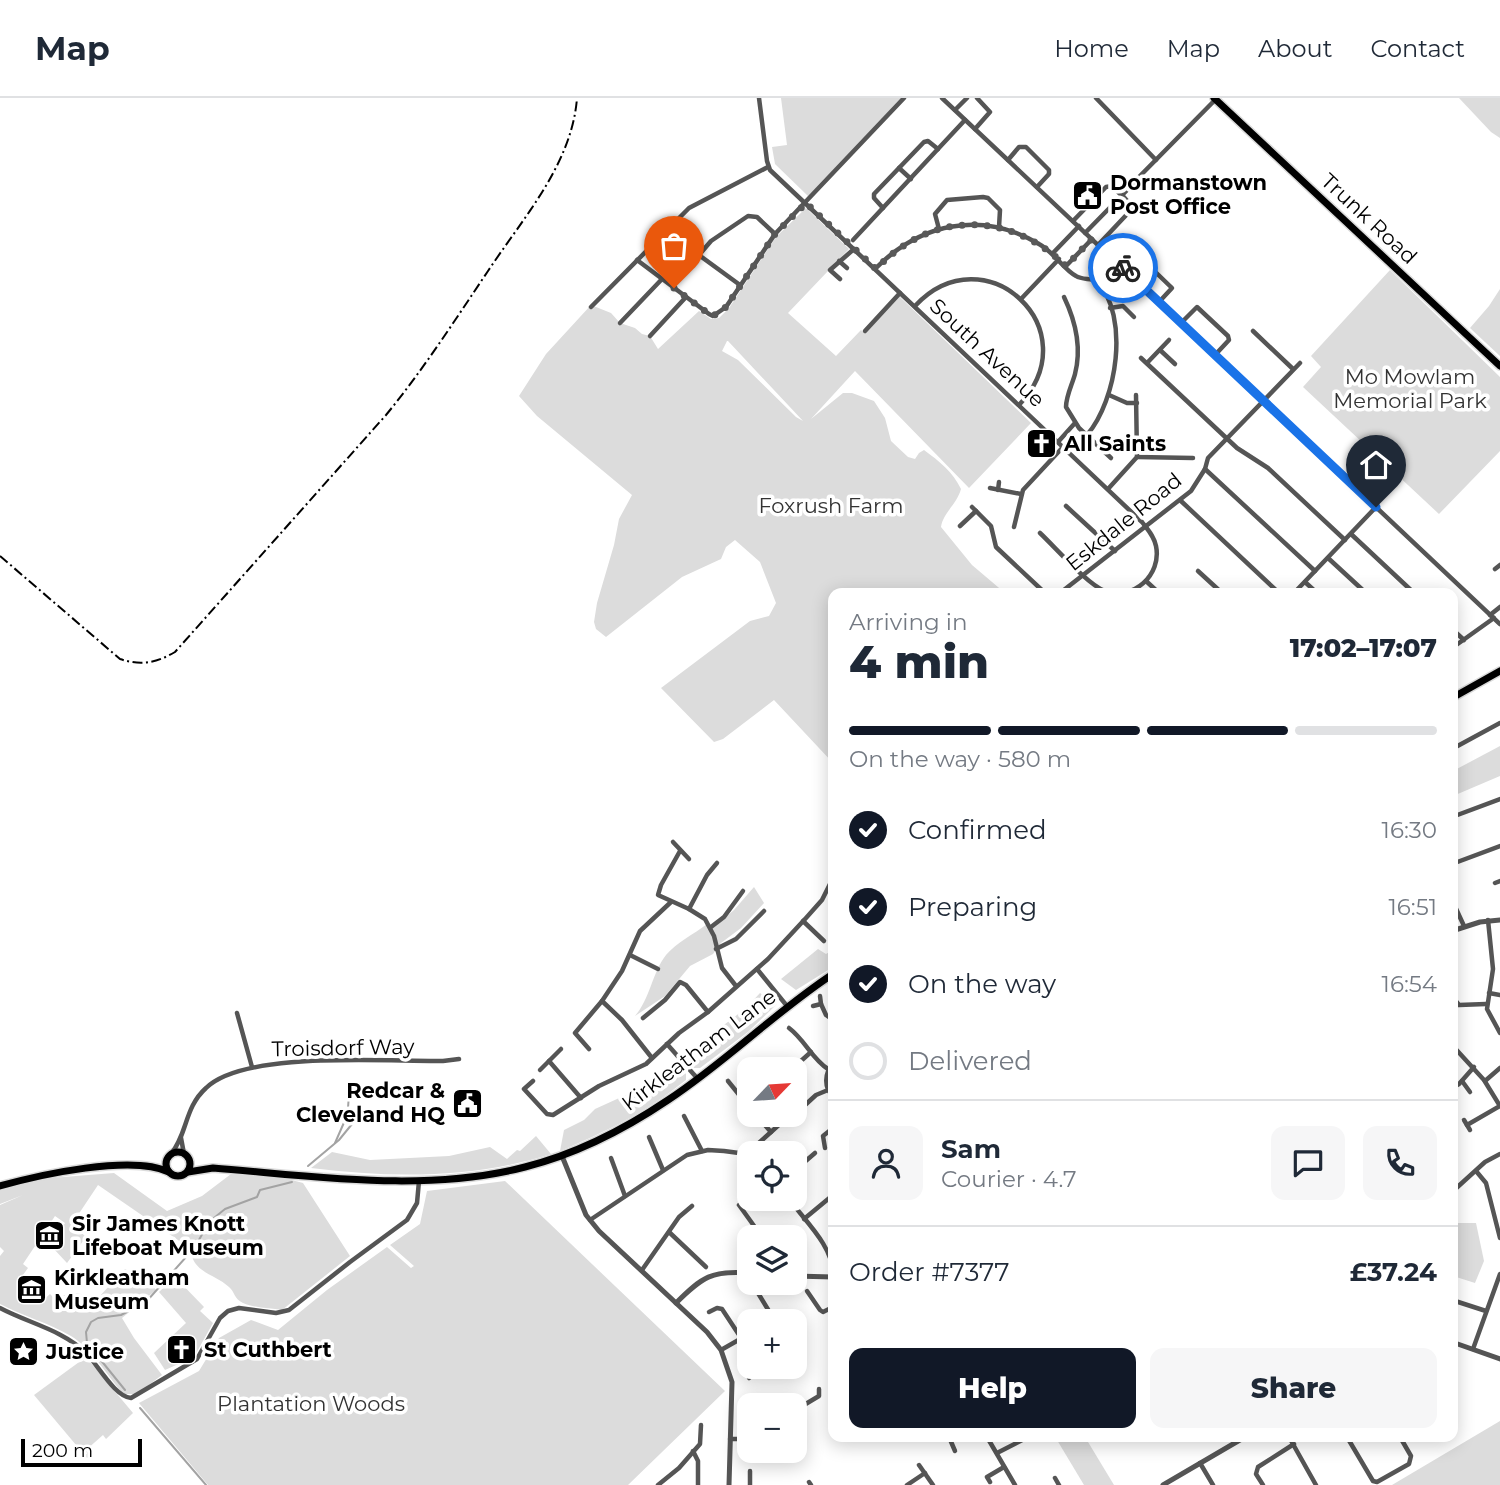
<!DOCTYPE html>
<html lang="en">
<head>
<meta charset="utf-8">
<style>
  body { margin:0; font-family:Montserrat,sans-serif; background:#f6f6f7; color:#1f2937; height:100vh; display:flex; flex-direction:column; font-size:26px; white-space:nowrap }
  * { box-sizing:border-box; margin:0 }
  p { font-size:23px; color:#747a83 }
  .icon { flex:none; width:38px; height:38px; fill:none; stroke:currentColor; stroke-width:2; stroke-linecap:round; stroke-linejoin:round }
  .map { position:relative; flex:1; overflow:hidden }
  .details { position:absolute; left:828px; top:490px; width:630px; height:854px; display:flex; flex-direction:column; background:#fff; border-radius:14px; box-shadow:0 4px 18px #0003 }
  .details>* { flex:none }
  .needle { width:46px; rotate:65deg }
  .tools { position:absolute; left:737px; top:959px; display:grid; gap:14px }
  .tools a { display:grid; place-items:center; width:70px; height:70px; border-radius:14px; background:#fff; box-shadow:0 4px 18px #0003; font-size:35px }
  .scale { position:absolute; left:21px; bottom:18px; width:121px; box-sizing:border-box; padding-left:7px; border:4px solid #000; border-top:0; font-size:19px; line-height:24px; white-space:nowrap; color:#000; -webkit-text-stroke:5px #fff; paint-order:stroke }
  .pin { position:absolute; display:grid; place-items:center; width:60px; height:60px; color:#fff; margin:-72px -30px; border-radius:50% 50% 50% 0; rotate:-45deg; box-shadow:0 0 7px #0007 }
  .pin .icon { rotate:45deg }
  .courier { position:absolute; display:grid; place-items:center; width:70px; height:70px; margin:-35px; border:5px solid #1a73e8; border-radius:50%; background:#fff; color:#222; box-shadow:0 2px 9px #0007 }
  .head em { font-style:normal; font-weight:800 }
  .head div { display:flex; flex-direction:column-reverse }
  .head { display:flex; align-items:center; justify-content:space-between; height:119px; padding:0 21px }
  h1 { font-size:46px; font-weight:800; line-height:52px }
  .bar { display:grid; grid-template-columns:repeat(4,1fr); gap:10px 7px; align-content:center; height:84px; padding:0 21px }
  .bar i { height:9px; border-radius:5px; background:#e0e1e3 }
  .bar .current { background:#111827 }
  .bar p { grid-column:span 4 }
  .line { display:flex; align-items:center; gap:18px; padding:0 21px; border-top:2px solid #e0e1e3 }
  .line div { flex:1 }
  .round { display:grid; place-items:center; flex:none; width:74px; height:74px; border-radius:14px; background:#f6f6f7 }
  ol { padding:0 21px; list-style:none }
  li { display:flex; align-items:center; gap:21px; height:77px }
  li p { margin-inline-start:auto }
  li .icon { padding:7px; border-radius:50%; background:#111827; color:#fff; stroke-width:4 }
  li:last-child { color:#747a83 }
  li i { width:38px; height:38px; border:4px solid #e0e1e3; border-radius:50% }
  .action { display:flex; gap:14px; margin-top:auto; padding:14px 21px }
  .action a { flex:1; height:80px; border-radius:14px; background:#111827; color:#fff; font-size:28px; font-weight:800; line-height:80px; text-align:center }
  .action a+a { background:#f6f6f7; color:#1f2937 }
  header { display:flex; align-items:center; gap:42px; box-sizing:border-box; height:98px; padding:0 35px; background:#fff; border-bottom:2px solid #e0e1e3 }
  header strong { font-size:33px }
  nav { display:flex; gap:38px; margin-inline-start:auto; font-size:24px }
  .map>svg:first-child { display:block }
  .green { fill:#dcdcdc; fill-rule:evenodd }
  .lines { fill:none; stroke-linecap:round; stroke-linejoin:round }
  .stream { stroke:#a3a3a3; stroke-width:2 }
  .primary-casing { stroke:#dbdbdb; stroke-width:10 }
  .minor { stroke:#555; stroke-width:4.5 }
  .tertiary { stroke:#555; stroke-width:5 }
  .primary { stroke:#000; stroke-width:7 }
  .rail { stroke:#000; stroke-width:2; stroke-dasharray:10 3.5 2 3.5; stroke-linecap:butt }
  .done { stroke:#595959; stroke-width:7; stroke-dasharray:0 12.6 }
  .route { stroke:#1a73e8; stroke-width:9 }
  .labels { text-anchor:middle; stroke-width:7; stroke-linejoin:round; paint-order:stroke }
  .poi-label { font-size:21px; font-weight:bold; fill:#000; stroke:#fff; text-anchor:start }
  .street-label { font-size:21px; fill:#000; stroke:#fff }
  .park-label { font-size:21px; fill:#333; stroke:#fff }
</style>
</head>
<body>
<header>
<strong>Map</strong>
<nav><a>Home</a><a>Map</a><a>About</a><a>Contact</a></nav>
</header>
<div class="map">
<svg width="1500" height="1387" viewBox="0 0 1500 1387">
  <rect width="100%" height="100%" fill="#fff"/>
  <g class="green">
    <polygon points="781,0 901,0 808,98 775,66 772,49 787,47"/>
    <polygon points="1459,0 1500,0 1500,40 1491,34"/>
    <path d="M806 110 849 151 788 215 836 258 861 232 865 236 899 198 1031 325 969 390 855 273 811 321 843 295H852L874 303 885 320 891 343 908 359 915 361 919 355 924 352C939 363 953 374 961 391 957 406 943 415 941 429L972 467 1005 495H833V665L774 602 723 641 714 644 661 590 750 523 769 518 776 505 760 464 735 442 726 449 721 461 682 479 606 539 596 531 594 524 597 505 614 447 619 421 632 397 537 318 519 298 546 256 591 207 611 215 620 225 635 230 642 236 650 238 658 251 699 213 711 221 719 220 729 210 776 139ZM727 243H728L803 323 796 319 738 262 722 253Z"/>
    <polygon points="1390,172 1500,279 1500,353 1439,416 1303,289 1321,269 1311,258"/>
    <polygon points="1500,191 1500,258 1470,230 1489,208"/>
    <polygon points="1500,648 1500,678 1453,698 1453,673"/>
    <path d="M754 789 764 805 741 830 721 845 713 856 690 868 665 898 635 918C650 901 652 875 666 857 676 845 694 836 707 826L711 832 734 812Z"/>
    <polygon points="818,851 826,856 833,852 833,869 796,892 781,881"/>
    <polygon points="760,895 767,900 772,897 777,906 748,934 700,970 694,970 685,961 694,950 746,910"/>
    <path d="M676 968H682L686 976V982C646 1014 608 1033 560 1053L564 1032 584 1022 595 1011 650 986Z"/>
    <path d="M536 1038 551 1056C472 1081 393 1080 311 1070L332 1054 370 1062 449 1058 490 1049 507 1061 517 1052 520 1053Z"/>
    <path d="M114 1075 167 1113 202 1098 231 1076 284 1080 303 1085 350 1158 282 1212C270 1210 255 1210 243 1205 234 1201 235 1194 229 1189 215 1176 191 1174 191 1151L98 1087 72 1126 86 1139 67 1165 52 1149 65 1125 55 1118 23 1166 28 1170 17 1185 39 1206 50 1196 56 1202C70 1191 81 1196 98 1200L125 1171 153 1188 156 1192 122 1220 134 1240 162 1277 137 1296H123C107 1277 92 1251 71 1238 49 1225 23 1218 0 1206V1158L4 1153 0 1149V1107L23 1097 0 1106V1091L38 1081Z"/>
    <polygon points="505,1083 725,1293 628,1387 208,1387 139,1305 199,1273 219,1240 251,1222 278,1232 327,1192 387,1149 411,1170 414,1168 390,1147 420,1126 427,1093"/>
    <polygon points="1453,1125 1476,1125 1484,1163 1475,1185 1453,1178"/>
    <polygon points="175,1179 204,1209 200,1213 213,1225 194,1259 165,1272 154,1255 186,1225 159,1194"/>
    <polygon points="86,1259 133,1315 106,1341 103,1337 86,1352 90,1358 87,1360 34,1297"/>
    <polygon points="1500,1323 1500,1387 1392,1387"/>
    <polygon points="1062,1339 1085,1339 1114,1387 1084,1387 1057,1342"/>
  </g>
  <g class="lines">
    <g class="stream">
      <polyline points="348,1010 349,996"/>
      <polyline points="335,1045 346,1020"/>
      <polyline points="308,1068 339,1042 361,1015"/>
      <polyline points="125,1292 87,1245 86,1234 91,1224 98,1220 121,1217 146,1204 195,1149 209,1124 225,1111 257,1099 260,1092 292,1084"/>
      <polyline points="140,1310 206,1387"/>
    </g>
    <defs>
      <g id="primary">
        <polyline points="1214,0 1500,268"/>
        <polyline points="1452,600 1500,573"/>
        <circle cx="178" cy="1066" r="12"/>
        <path d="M188 1074 213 1070C315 1078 425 1095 525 1069 576 1056 625 1031 668 1002 726 964 775 914 833 876"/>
        <path d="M0 1088C39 1077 132 1056 169 1074"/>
      </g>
    </defs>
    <use href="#primary" class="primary-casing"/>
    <g class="minor">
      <path d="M759 0 767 63 770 72 1142 424C1148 432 1154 438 1156 448 1162 477 1133 503 1105 493 1088 487 1055 449 1040 435"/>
      <polyline points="942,0 1500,526"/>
      <polyline points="1096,0 1156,62"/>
      <polyline points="955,12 967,0"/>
      <polyline points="975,31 990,14 977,0"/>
      <polyline points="1008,62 1019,49 1026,49 1049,72 1049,76 1037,89"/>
      <polyline points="899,70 911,81"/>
      <polyline points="1135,83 1215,2"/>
      <polyline points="883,110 874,100 874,96 924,44 928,43 938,51"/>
      <polyline points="1073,123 1106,89 1112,88 1121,97"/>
      <polyline points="939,131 935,116 947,102 983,99 988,100 1000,112 999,129"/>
      <polyline points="666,133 740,187"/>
      <polyline points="1085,135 1133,86"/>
      <polyline points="853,142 965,22"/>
      <polyline points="1098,147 1131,112 1130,106 1122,97"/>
      <polyline points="1053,155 1079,128"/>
      <polyline points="699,157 711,143 748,118 757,119 775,136"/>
      <polyline points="637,162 709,216 713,218 726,209 775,136 904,0"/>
      <polyline points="839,163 847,170"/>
      <polyline points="1066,168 1092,141"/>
      <path d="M875 171C920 125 982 112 1039 146 1054 154 1064 172 1076 178 1082 182 1090 180 1097 183 1130 219 1117 302 1087 337"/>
      <polyline points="1131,177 1144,163 1172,190 1159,204"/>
      <polyline points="840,181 830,172 854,151"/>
      <path d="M1064 199C1076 224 1082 249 1075 276 1072 287 1066 298 1066 309L1079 330 1111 360"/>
      <polyline points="1021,201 1059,161"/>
      <path d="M915 208C985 133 1091 232 1019 307"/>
      <polyline points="591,209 689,110 768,69"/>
      <polyline points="1110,210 1123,208 1134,219"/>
      <polyline points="620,225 662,181"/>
      <polyline points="1181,225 1197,209 1228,238 1229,242 1215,257"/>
      <polyline points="865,233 900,195"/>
      <polyline points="1253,233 1293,271"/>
      <polyline points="650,238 686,199"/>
      <polyline points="1160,252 1175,266"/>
      <polyline points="1141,260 1237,350 1268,370 1345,442"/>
      <polyline points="1147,265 1169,242"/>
      <polyline points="1109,297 1127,305 1137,305"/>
      <polyline points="1058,344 1075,325"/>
      <polyline points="1137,359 1193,360"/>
      <polyline points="1205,371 1315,473"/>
      <polyline points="990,390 1021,396"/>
      <polyline points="1108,391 1137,359 1136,297"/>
      <polyline points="998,392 999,384"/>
      <polyline points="1181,403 1279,495"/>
      <polyline points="1066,408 1115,453"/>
      <polyline points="972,409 991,428 996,449 1045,495"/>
      <polyline points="960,428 976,413"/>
      <polyline points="1014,429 1023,392 1063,349"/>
      <polyline points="1351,436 1414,495"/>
      <polyline points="1328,460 1366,495"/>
      <polyline points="1495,471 1500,467"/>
      <polyline points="1198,473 1222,495"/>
      <polyline points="1146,483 1159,495"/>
      <polyline points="1305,484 1317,495"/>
      <polyline points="1060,495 1191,393 1205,371 1208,360 1300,265"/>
      <polyline points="1294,495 1376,409"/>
      <polyline points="1490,517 1500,509"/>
      <polyline points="1452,531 1464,542"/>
      <polyline points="1452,550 1494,520"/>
      <polyline points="1452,651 1500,625"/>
      <polyline points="1452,719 1500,701"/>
      <polyline points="673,744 689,761"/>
      <polyline points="680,753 661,787 658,797 689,811 705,821 714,838 722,870 736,888"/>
      <polyline points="1452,766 1500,748"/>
      <polyline points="1495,785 1500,783"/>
      <polyline points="1452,802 1464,828"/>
      <polyline points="689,811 707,777 717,765"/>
      <polyline points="1488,822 1493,871 1487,911 1500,935"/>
      <polyline points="803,823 824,843"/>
      <polyline points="711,829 724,819 743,793"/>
      <polyline points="716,851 736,841 764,813"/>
      <polyline points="630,857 658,871"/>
      <polyline points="757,871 787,908"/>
      <polyline points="1452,884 1455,902 1459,907 1486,906"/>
      <polyline points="1489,895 1500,897"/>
      <polyline points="602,903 622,922 652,960"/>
      <polyline points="821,906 826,917 833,922"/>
      <polyline points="813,908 821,906 820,898"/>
      <polyline points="237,915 252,969"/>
      <polyline points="643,920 665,902 680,884 686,887 708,914"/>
      <path d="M789 930C805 942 812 961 828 971"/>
      <polyline points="667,946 697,980"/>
      <polyline points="1452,947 1484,982 1500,1008"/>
      <polyline points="589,951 575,935 602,903 622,873 640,833 671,804"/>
      <polyline points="549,963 581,1000"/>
      <path d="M833 967C824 975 824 990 833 998"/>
      <polyline points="792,971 811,954"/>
      <polyline points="540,972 561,951"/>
      <polyline points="533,983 524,991 547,1016 553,1017 599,988 646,966 679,935 708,914 768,861 806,820 822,802 833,780"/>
      <polyline points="728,983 749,1009"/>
      <polyline points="1462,983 1470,994"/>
      <polyline points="1485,983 1500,970"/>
      <polyline points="1452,990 1459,986 1474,969"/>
      <polyline points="804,1008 816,997 828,992"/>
      <polyline points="756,1017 771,1034"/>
      <polyline points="684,1018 702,1053"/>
      <polyline points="1464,1022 1470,1032"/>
      <polyline points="1467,1027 1500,1008"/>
      <polyline points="649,1039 663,1072"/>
      <polyline points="181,1040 184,1056"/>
      <polyline points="1452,1040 1455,1045"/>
      <polyline points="825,1050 823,1038 833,1030"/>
      <path d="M171 1056C188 1035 184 1010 206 990 245 952 387 964 443 963L459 961"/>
      <polyline points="747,1059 751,1052 781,1025"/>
      <polyline points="611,1060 625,1098"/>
      <polyline points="794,1073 815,1055"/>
      <polyline points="1476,1073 1486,1085 1500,1140"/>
      <polyline points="1452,1094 1485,1064 1500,1056"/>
      <path d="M789 1101C805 1123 833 1148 833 1176"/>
      <polyline points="739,1107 762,1139"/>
      <polyline points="804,1121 833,1097"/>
      <polyline points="590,1122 687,1057 708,1052 724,1053 739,1055 749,1061"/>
      <polyline points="669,1134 706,1169"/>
      <polyline points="642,1172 679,1119 692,1108"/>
      <polyline points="758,1185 758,1195 775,1223"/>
      <polyline points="807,1193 820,1212 823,1214 833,1209"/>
      <polyline points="1452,1202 1486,1213"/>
      <path d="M0 1210C28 1225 63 1232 86 1255 98 1267 115 1299 131 1300L197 1261 220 1220 228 1213 239 1210 276 1215 289 1212 350 1164 407 1122 417 1105 419 1083"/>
      <polyline points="709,1214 717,1210 722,1211 749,1252"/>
      <polyline points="794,1246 795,1246"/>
      <polyline points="1473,1251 1500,1176"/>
      <polyline points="721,1252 742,1240"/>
      <polyline points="749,1280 757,1274 758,1269"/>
      <polyline points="794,1313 819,1298 819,1291"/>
      <polyline points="949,1339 955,1353"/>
      <polyline points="987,1339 1015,1387"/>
      <polyline points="1289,1339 1316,1387"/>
      <polyline points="1347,1339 1373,1383 1377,1384 1409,1366 1411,1358 1400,1339"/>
      <polyline points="730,1341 749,1341"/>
      <polyline points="693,1353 698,1363 698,1387"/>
      <polyline points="785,1353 788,1357"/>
      <polyline points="997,1355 1028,1339"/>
      <polyline points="1200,1365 1213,1387"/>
      <polyline points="919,1367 933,1387"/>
      <polyline points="1055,1380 1059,1387"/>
      <polyline points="809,1384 811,1387"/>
      <polyline points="990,1384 987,1379 1004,1369"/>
      <polyline points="658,1387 679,1370 700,1346 701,1327"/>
      <polyline points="750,1387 750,1373"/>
      <polyline points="907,1387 925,1375"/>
      <polyline points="1263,1387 1256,1376 1258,1369 1294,1346"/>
    </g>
    <g class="tertiary">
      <polyline points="1452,833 1480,824 1500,822"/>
      <polyline points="562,1058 586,1117 599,1133 707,1234 721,1252 732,1284 729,1387"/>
      <polyline points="794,1178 833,1179"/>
      <path d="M676 1205C702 1179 712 1172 749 1175"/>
      <polyline points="1452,1244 1500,1261"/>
      <polyline points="1163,1387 1245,1339"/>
    </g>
    <use href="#primary" class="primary"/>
    <path class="rail" d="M0 458 120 561C141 568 156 565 175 554L386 317C423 272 455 222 488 173 523 120 572 66 577 0"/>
  </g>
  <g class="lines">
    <path class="done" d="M674 190 709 216 713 218 726 209 775 136 806 105 876 171C931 113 1008 112 1066 168L1092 141 1123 170"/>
    <polyline class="route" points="1123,170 1376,409"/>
  </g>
  <defs>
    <symbol id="civic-square" viewBox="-11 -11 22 22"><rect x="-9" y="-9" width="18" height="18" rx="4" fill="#000" stroke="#fff"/><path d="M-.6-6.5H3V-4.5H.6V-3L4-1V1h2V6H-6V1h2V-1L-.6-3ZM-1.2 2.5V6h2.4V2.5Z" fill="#fff"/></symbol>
    <symbol id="church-square" viewBox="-11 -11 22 22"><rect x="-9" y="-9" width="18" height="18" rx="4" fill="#000" stroke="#fff"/><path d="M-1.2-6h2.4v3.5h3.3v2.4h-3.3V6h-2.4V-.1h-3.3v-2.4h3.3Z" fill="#fff"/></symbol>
    <symbol id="museum-square" viewBox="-11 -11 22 22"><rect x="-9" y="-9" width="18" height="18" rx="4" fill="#000" stroke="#fff"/><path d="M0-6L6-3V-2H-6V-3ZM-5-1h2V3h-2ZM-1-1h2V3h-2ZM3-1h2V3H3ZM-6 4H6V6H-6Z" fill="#fff"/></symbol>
    <symbol id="sight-square" viewBox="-11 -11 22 22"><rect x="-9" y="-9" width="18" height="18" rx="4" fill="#000" stroke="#fff"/><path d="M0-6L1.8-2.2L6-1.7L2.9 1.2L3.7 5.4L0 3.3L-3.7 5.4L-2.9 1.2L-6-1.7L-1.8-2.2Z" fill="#fff"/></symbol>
  </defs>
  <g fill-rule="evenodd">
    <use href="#civic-square" x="1070" y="80" width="35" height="35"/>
    <use href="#church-square" x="1024" y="328" width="35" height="35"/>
    <use href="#civic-square" x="450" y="988" width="35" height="35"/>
    <use href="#museum-square" x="32" y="1120" width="35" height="35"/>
    <use href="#museum-square" x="14" y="1174" width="35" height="35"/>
    <use href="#church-square" x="164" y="1234" width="35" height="35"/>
    <use href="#sight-square" x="6" y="1236" width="35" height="35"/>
  </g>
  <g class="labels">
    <g class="poi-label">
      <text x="1110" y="92">Dormanstown<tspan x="1110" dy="24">Post Office</tspan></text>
      <text x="1064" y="353">All Saints</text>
      <text x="445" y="1000" text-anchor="end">Redcar &amp;<tspan x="445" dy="24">Cleveland HQ</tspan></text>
      <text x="72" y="1133">Sir James Knott<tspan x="72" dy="24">Lifeboat Museum</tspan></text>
      <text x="54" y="1187">Kirkleatham<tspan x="54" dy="24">Museum</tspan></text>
      <text x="204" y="1259">St Cuthbert</text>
      <text x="46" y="1261">Justice</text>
    </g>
    <g class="street-label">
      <text transform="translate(1369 121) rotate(43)" y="7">Trunk Road</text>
      <text transform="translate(987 255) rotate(43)" y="7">South Avenue</text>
      <text transform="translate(1124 424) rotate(-39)" y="7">Eskdale Road</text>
      <text transform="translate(343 950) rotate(-1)" y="7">Troisdorf Way</text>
      <text transform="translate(699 952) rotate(-37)" y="7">Kirkleatham Lane</text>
    </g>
    <g class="park-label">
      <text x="1410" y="286">Mo Mowlam<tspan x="1410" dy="24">Memorial Park</tspan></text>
      <text x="831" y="415">Foxrush Farm</text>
      <text x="311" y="1313">Plantation Woods</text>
    </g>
  </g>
</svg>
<div class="tools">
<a><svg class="needle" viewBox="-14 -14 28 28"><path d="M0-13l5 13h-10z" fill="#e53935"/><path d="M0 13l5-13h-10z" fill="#747a83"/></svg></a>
<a><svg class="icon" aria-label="locate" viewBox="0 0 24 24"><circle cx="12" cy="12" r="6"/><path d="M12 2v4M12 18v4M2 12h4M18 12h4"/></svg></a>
<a><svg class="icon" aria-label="layers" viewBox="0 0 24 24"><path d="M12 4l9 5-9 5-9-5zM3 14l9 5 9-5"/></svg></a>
<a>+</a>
<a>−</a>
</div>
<div class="scale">200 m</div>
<div class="pin" style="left:674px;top:190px;background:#ea580c"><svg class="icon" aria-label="bag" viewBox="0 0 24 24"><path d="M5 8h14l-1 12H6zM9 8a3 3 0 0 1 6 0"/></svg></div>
<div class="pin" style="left:1376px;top:409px;background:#1f2937"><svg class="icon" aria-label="home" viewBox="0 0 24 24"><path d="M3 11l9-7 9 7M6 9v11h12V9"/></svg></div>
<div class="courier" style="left:1123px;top:170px"><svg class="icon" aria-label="bike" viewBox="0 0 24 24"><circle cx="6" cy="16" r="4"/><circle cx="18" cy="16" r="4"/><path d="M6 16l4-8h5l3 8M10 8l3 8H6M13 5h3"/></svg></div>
<section class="details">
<div class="head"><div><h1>4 min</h1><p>Arriving in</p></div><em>17:02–17:07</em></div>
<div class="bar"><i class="current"></i><i class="current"></i><i class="current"></i><i></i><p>On the way · 580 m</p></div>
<ol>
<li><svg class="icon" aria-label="check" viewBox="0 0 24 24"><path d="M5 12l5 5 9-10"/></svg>Confirmed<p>16:30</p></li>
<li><svg class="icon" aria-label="check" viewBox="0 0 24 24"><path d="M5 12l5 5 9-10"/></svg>Preparing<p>16:51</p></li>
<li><svg class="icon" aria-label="check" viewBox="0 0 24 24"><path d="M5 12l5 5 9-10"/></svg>On the way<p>16:54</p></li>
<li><i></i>Delivered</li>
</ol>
<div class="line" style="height:126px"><a class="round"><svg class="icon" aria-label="person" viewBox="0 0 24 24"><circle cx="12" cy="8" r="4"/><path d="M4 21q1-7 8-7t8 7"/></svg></a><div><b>Sam</b><p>Courier · 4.7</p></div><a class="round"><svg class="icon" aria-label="chat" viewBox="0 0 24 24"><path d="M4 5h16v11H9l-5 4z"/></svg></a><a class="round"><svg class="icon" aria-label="phone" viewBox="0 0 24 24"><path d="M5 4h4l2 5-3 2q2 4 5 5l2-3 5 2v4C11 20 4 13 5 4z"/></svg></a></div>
<div class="line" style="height:91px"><div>Order #7377</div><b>£37.24</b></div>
<div class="action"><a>Help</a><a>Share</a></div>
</section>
</div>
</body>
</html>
